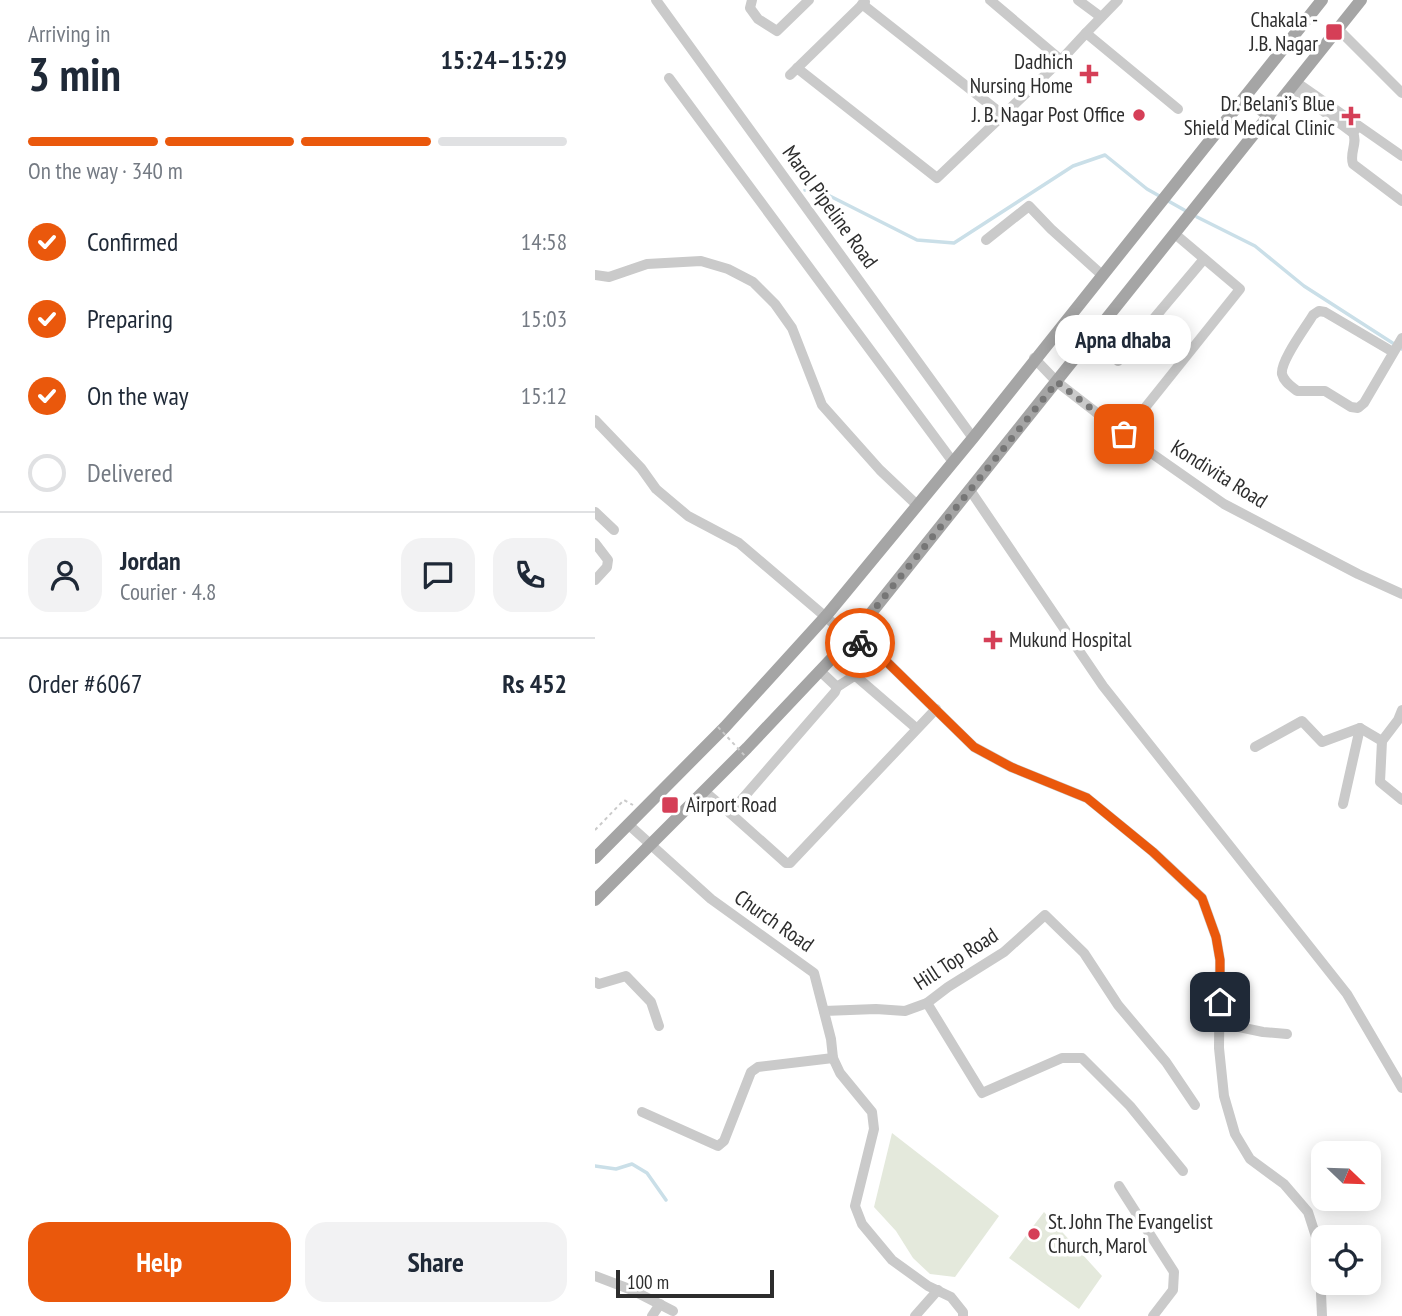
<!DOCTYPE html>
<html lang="en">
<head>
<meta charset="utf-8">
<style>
  body { margin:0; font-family:"PT Sans Narrow",sans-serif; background:#f2f2f3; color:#1f2937; height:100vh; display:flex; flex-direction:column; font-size:26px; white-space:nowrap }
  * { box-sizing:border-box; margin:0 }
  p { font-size:23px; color:#747a83 }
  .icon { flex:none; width:38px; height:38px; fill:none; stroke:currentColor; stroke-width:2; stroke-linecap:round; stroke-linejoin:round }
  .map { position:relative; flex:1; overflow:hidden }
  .drawer { display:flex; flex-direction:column; background:#fff; width:595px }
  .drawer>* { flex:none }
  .needle { width:46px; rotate:113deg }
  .fabs { position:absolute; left:716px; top:1141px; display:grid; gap:14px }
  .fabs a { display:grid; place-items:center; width:70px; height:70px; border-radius:14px; background:#fff; box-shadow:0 4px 18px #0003; font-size:35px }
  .scale { position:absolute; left:21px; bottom:18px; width:158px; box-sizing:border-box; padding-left:7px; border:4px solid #2d2d2d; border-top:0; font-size:19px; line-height:24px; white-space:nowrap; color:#2d2d2d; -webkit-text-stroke:5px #fff; paint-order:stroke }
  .pin { position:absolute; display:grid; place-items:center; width:60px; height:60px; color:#fff; margin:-30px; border-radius:14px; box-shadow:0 4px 10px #0006 }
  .courier { position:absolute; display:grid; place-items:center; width:70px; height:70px; margin:-35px; border:5px solid #ea580c; border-radius:50%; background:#fff; color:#222; box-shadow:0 2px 9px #0007 }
  .bubble { position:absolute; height:49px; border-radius:21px; background:#fff; box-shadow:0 4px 18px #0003; font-size:23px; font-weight:600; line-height:49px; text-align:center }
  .head em { font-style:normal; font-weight:600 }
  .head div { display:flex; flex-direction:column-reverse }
  .head { display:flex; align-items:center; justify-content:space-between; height:119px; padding:0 28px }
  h1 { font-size:46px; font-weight:600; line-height:52px }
  .bar { display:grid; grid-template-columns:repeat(4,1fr); gap:10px 7px; align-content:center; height:84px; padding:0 28px }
  .bar i { height:9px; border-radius:5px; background:#e0e1e3 }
  .bar .selected { background:#ea580c }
  .bar p { grid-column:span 4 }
  .line { display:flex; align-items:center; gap:18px; padding:0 28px; border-top:2px solid #e0e1e3 }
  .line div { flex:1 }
  .round { display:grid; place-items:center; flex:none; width:74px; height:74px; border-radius:21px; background:#f2f2f3 }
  ol { padding:0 28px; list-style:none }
  li { display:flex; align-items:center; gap:21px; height:77px }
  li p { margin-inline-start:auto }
  li .icon { padding:7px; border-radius:50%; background:#ea580c; color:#fff; stroke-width:4 }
  li:last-child { color:#747a83 }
  li i { width:38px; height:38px; border:4px solid #e0e1e3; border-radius:50% }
  .action { display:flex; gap:14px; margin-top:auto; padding:14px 28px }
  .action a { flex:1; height:80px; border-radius:21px; background:#ea580c; color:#fff; font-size:28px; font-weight:600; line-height:80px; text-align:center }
  .action a+a { background:#f2f2f3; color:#1f2937 }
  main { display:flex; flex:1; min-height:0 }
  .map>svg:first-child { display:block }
  .green { fill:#e4e9dc }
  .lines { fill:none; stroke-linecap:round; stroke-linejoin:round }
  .stream { stroke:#cadfe8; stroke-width:3.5 }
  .path { stroke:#cacaca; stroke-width:2; stroke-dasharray:3.5 3.5; stroke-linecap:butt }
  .minor { stroke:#cacaca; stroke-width:10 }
  .major { stroke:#a5a5a5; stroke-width:12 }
  .path-bridge { stroke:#cacaca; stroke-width:2; stroke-dasharray:3.5 3.5; stroke-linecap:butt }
  .done { stroke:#767676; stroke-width:7; stroke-dasharray:0 12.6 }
  .route { stroke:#ea580c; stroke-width:9 }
  .poi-dot { fill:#d53f57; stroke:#fff; stroke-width:2.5 }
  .labels { text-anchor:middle; stroke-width:7; stroke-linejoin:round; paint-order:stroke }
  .poi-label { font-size:21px; fill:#2d2d2d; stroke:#fff; text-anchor:end }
  .street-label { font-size:21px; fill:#2d2d2d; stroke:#fff }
</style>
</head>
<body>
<main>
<section class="drawer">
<div class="head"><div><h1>3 min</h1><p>Arriving in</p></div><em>15:24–15:29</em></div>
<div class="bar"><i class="selected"></i><i class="selected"></i><i class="selected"></i><i></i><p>On the way · 340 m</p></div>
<ol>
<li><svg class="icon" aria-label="check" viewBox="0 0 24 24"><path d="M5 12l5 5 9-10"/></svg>Confirmed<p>14:58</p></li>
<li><svg class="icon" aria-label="check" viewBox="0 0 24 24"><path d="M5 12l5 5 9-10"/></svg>Preparing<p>15:03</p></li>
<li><svg class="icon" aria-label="check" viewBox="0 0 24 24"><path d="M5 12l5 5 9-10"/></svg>On the way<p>15:12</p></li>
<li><i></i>Delivered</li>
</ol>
<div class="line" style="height:126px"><a class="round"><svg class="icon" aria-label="person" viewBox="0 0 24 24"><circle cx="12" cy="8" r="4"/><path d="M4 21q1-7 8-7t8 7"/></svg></a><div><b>Jordan</b><p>Courier · 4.8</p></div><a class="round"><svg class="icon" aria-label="chat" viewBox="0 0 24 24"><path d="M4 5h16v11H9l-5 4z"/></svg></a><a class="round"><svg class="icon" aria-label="phone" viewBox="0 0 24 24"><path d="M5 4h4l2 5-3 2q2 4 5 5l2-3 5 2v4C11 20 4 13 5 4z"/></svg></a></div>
<div class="line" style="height:91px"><div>Order #6067</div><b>Rs 452</b></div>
<div class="action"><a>Help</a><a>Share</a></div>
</section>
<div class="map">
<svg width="807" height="1316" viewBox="0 0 807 1316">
  <rect width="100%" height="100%" fill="#fff"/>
  <g class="green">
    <polygon points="297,1133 404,1216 360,1277 335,1274 318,1258 301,1231 279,1207"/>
    <polygon points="449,1212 507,1276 484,1309 414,1258"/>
  </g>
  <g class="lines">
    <g class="stream">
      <polyline points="210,190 219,188 322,240 359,243 478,166 510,155 552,189 591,211"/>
      <polyline points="602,217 660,246 709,286 807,349"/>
      <polyline points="0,1166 21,1169 37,1164 52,1173 71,1200"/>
    </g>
    <polyline class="path" points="0,830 29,800 38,805"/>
    <g class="minor">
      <polyline points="61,0 378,438"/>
      <polyline points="157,0 155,8 163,19 182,31 214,0"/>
      <polyline points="395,0 466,60 491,33 583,109"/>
      <polyline points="483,0 506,17"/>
      <polyline points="267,4 408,115"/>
      <polyline points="743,29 807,93"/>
      <polyline points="491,33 523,0"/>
      <polyline points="202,68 342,178 466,60"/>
      <polyline points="195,75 270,2"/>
      <polyline points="74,78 358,462"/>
      <polyline points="701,82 807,156"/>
      <polyline points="701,91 758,133"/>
      <path d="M763 126 758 133C763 143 754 153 758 164L807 201"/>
      <polyline points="391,240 434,206 456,229 507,275"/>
      <polyline points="0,275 14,277 52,264 106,261 133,269 158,282 180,304 197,328 227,405 285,470 322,505"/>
      <path d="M798 352 730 312 724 311 718 315C711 327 685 361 687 374 689 382 696 386 702 391H730L756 407 763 408 769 403 807 338"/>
      <polyline points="439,358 462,382 529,434 629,504 763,574 807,594"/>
      <polyline points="523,361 609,259"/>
      <polyline points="0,420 46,468 61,489 93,516 144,543 239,624 293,663 379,747 416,767 492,798 558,852 607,898 621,937 625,960 624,1048 629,1096 640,1134 655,1159 689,1184 713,1212 724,1246 727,1316"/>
      <polyline points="529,434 645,289 580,234"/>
      <polyline points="375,490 508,686 752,994 807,1088"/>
      <polyline points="0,512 19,530"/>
      <polyline points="0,543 13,560 12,567 0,580"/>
      <polyline points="242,687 259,676 263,678 321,728"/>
      <polyline points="807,710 803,720 787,741 785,782 807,800"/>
      <polyline points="660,747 707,721 727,742 765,728 787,741"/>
      <polyline points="109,791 135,813 240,692 242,687 225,671"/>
      <polyline points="748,804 765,728"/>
      <polyline points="135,813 191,863 195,863 341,709"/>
      <polyline points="34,825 116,899 219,973 236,1039 238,1058 245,1073 277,1112 279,1129 260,1206 267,1224 297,1260 333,1286 356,1297 368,1312 368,1316"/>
      <polyline points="0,982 4,984 31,976 56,1002 64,1026"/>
      <polyline points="332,1003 387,1093 467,1058 487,1058 535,1106 588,1171"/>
      <polyline points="229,1011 281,1009 310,1011 332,1003 353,987 409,952 450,915 489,953 523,1005 571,1062 600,1105"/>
      <polyline points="625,1023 668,1032 692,1034"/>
      <polyline points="47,1112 123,1146 129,1141 156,1072 163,1067 238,1058"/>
      <polyline points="524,1186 579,1272 578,1290 558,1316"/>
      <polyline points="0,1276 37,1290 78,1311"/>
      <polyline points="57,1316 65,1304"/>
      <polyline points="320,1316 343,1290"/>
    </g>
    <g class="major">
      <polyline points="651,98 674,116"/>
      <polyline points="0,858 130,727 231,616 378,438 727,0"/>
      <polyline points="0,900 152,748 257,637 766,0"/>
    </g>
    <polyline class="path-bridge" points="123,727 151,757"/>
  </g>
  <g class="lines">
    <polyline class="done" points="265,643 257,637 462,382 529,434"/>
    <polyline class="route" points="265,643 293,663 379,747 416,767 492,798 558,852 607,898 621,937 625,960 625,1002"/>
  </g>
  <g class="poi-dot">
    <rect x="730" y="23" width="18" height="18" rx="3.5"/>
    <path d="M490.5 63.5h7v7h7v7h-7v7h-7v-7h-7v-7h7z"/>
    <circle cx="544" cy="115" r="7"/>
    <path d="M752.5 105.5h7v7h7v7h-7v7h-7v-7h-7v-7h7z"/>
    <path d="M394.5 629.5h7v7h7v7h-7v7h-7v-7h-7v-7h7z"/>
    <rect x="66" y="796" width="18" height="18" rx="3.5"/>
    <circle cx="439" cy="1234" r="7"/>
  </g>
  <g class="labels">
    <g class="poi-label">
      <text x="723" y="27">Chakala -<tspan x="723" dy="24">J.B. Nagar</tspan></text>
      <text x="478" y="69">Dadhich<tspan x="478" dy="24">Nursing Home</tspan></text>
      <text x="740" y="111">Dr. Belani’s Blue<tspan x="740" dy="24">Shield Medical Clinic</tspan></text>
      <text x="530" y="122">J. B. Nagar Post Office</text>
      <text x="414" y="647" text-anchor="start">Mukund Hospital</text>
      <text x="91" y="812" text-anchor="start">Airport Road</text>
      <text x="453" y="1229" text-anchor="start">St. John The Evangelist<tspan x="453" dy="24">Church, Marol</tspan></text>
    </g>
    <g class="street-label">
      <text transform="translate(235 207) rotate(54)" y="7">Marol Pipeline Road</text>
      <text transform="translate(624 474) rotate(32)" y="7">Kondivita Road</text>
      <text transform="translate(179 921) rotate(35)" y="7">Church Road</text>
      <text transform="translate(361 959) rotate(-33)" y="7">Hill Top Road</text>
    </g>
  </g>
</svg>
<div class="fabs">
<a><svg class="needle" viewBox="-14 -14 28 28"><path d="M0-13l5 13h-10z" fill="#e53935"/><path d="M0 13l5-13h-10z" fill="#747a83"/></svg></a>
<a><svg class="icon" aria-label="locate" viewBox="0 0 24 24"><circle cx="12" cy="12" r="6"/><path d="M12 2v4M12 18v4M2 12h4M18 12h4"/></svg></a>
</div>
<div class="scale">100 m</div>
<div class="pin" style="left:529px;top:434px;background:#ea580c"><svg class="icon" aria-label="bag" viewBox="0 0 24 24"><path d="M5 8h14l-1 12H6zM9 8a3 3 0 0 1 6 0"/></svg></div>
<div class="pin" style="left:625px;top:1002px;background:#1f2937"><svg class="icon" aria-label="home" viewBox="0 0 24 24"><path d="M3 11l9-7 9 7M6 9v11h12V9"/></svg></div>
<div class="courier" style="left:265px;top:643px"><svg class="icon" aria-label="bike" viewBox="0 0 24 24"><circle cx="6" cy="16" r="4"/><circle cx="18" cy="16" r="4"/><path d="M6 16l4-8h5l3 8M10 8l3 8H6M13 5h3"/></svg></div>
<div class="bubble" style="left:460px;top:315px;width:136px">Apna dhaba</div>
</div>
</main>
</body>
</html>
